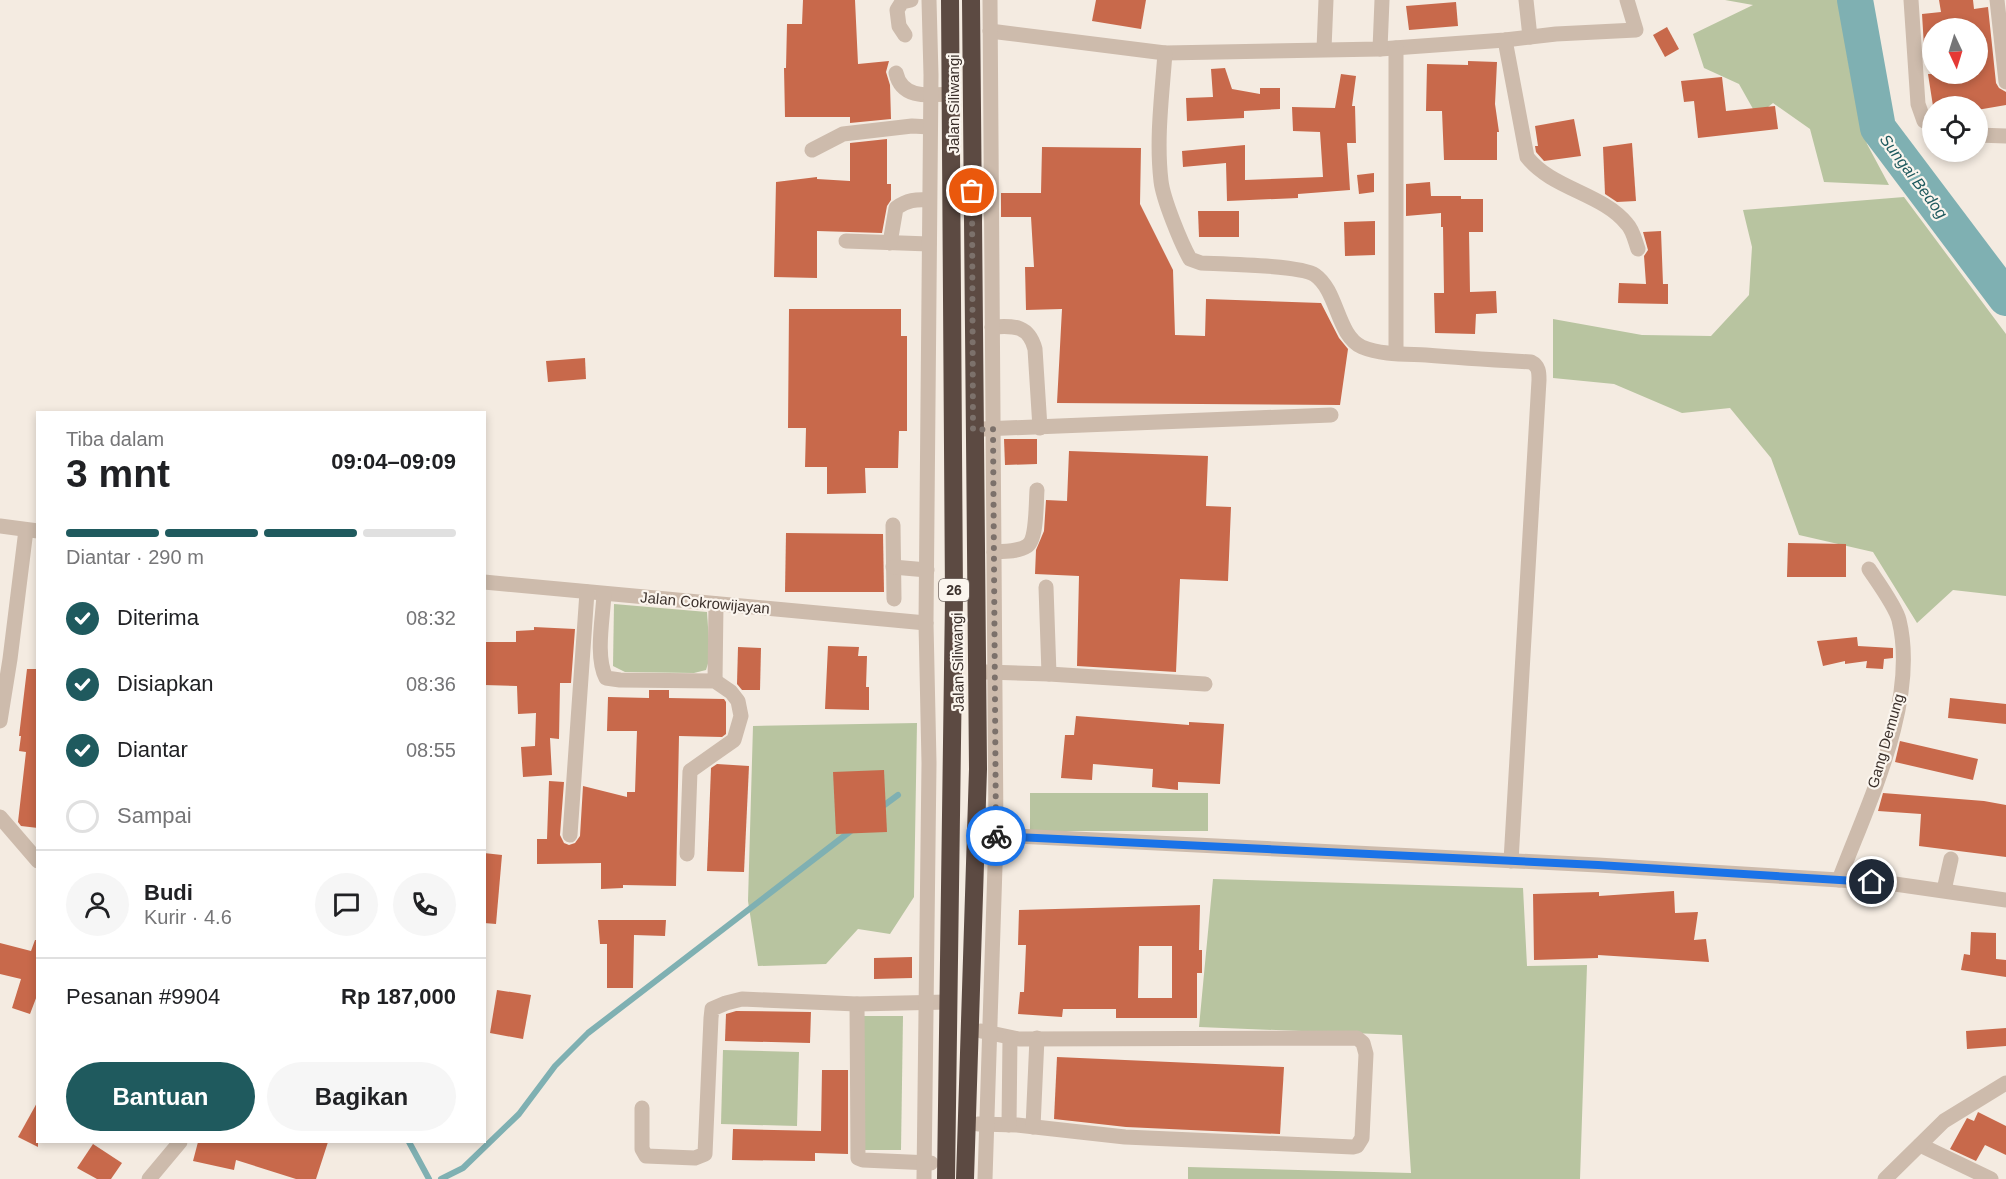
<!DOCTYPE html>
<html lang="id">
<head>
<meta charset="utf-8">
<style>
  body { margin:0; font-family:Arial,sans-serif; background:#f6f6f6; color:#202124; height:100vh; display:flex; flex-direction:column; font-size:22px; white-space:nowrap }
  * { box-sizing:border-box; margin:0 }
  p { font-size:20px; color:#757577 }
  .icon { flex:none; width:33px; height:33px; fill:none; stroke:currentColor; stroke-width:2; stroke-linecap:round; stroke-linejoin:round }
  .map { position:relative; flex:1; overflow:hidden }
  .details { position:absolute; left:36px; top:411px; width:450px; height:732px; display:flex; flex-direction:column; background:#fff; border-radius:0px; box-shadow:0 3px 9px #0003 }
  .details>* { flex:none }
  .needle { width:39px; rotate:176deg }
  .controls { position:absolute; left:1922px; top:18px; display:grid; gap:12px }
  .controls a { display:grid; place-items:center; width:66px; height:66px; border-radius:50%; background:#fff; box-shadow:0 3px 9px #0003; font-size:30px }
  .pin { position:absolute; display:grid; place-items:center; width:51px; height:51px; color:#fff; margin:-26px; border:3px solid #fff; border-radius:50%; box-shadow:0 2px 6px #0007 }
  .courier { position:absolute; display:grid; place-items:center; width:60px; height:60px; margin:-30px; border:4px solid #1a73e8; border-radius:50%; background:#fff; color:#222; box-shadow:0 2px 8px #0007 }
  .headline em { font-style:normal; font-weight:800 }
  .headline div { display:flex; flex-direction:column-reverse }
  .headline { display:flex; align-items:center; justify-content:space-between; height:102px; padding:0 30px }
  h1 { font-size:39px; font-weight:800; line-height:45px }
  .bar { display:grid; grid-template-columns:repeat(4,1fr); gap:9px 6px; align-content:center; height:72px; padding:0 30px }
  .bar i { height:8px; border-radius:4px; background:#e0e0e0 }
  .bar .on { background:#1f5a5e }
  .bar p { grid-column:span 4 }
  .line { display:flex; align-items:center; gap:15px; padding:0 30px; border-top:2px solid #e0e0e0 }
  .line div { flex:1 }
  .round { display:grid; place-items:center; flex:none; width:63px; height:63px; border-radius:32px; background:#f6f6f6 }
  ol { padding:0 30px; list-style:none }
  li { display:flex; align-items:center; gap:18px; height:66px }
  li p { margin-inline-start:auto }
  li .icon { padding:6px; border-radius:50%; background:#1f5a5e; color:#fff; stroke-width:4 }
  li:last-child { color:#757577 }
  li i { width:33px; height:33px; border:3px solid #e0e0e0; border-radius:50% }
  .primary-button { display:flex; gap:12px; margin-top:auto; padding:12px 30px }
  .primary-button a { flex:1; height:69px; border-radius:36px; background:#1f5a5e; color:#fff; font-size:24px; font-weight:800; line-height:69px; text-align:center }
  .primary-button a+a { background:#f6f6f6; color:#202124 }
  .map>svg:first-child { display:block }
  .green { fill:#b8c4a0 }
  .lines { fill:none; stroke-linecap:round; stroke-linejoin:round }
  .stream { stroke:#7fb0b2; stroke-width:6 }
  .river { stroke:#7fb0b2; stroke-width:36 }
  .building { fill:#c8694b; fill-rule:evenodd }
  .minor { stroke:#cdbbac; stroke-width:15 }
  .highway { stroke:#5c4a42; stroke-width:18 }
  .done { stroke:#7c716b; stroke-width:6; stroke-dasharray:0 10.8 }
  .route { stroke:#1a73e8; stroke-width:8 }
  .labels { text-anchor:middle; stroke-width:4.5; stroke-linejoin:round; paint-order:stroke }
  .shield { fill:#fbf5ee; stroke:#756b66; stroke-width:1.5 }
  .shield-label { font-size:14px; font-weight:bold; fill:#3b302b }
  .street-label { font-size:15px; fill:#3b302b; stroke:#fbf5ee }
  .water-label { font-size:16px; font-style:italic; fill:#1f5a5e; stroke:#fbf5ee }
</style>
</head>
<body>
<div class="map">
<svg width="2006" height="1179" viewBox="0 0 2006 1179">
  <rect width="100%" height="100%" fill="#f4ebe1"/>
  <g class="green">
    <polygon points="1725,0 1838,0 1850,71 1867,144 1889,185 1824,182 1810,129 1773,103 1757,116 1739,84 1704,68 1693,34 1753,5"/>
    <polygon points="1904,197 2006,334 2006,596 1953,590 1917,623 1873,552 1799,535 1771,458 1730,408 1682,413 1614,384 1553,378 1553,319 1642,335 1711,336 1749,295 1752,247 1743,210"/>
    <polygon points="614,604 707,612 710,657 706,670 694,673 625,672 613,666"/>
    <polygon points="917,723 914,897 890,934 858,929 826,964 758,966 748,901 753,726"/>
    <rect x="1030" y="793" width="178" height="38"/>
    <polygon points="1213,879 1523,888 1527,966 1587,965 1580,1179 1188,1179 1188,1167 1411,1173 1402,1035 1199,1027"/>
    <polygon points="861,1016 903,1016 901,1150 860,1150"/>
    <polygon points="723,1050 799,1052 797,1126 721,1124"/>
  </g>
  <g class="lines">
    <g class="stream">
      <polyline points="879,809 898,795"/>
      <polyline points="409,1142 429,1179"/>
      <polyline points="441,1179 463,1168 519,1114 555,1066 588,1033 852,830"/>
    </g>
    <polyline class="river" points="1855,0 1878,128 2006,298"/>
  </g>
  <g class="building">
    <polygon points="803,0 855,0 858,64 889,61 886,72 890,85 891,119 850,123 850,117 785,117 784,68 786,68 787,24 802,24"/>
    <polygon points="1096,0 1146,0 1141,29 1092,21"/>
    <polygon points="1939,0 1973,0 1974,9 1988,7 1996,83 1999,88 2006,92 2006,105 1977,110 1977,106 1933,106 1928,74 1977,74 1977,28 1932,28 1932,63 1925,63 1922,14 1941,12"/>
    <polygon points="1456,2 1458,26 1409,30 1406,6"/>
    <polygon points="1667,27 1679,49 1665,57 1653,35"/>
    <polygon points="1468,61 1497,62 1495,104 1499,132 1497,132 1497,160 1444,160 1442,111 1426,111 1427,64 1468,65"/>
    <polygon points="1225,68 1232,89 1260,94 1260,88 1280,88 1280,109 1244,111 1244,118 1187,121 1186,98 1213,97 1211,69"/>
    <polygon points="1341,74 1356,76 1352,106 1355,106 1356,143 1347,143 1350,190 1298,194 1298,198 1227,201 1226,163 1183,167 1182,151 1245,145 1245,180 1323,177 1320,132 1293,131 1292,107 1335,108"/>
    <polygon points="1722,77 1726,111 1775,106 1778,129 1698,138 1694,101 1684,102 1681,81"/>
    <polygon points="1574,119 1581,156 1544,161 1536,152 1535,146 1538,146 1535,126"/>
    <polygon points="887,139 887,184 891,184 891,200 887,206 882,233 817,231 817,278 774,277 776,182 817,177 817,179 850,181 850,143"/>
    <polygon points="1632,143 1636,201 1617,202 1605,194 1603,147"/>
    <polygon points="1042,147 1141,148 1140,204 1173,270 1175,335 1205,336 1206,299 1321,303 1339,338 1348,349 1340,405 1057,403 1062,309 1026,310 1025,267 1034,267 1031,217 1001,217 1001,193 1041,193"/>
    <polygon points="1374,173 1374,192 1359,194 1357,175"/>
    <polygon points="1430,182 1431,196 1461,196 1461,199 1483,199 1483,232 1469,232 1470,292 1496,291 1497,313 1476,314 1475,334 1435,333 1434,293 1444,293 1443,227 1441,227 1441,213 1406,216 1406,184"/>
    <polygon points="1198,211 1239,211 1239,237 1199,237"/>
    <polygon points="1375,221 1375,255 1345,256 1344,222"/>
    <polygon points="1661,231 1663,284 1668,284 1668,304 1618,303 1619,283 1646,284 1644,256 1648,250 1643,232"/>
    <polygon points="789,309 901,309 901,336 907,336 907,431 899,431 898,468 865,468 866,493 827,494 827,467 805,467 806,428 788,428"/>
    <polygon points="585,358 586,379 548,382 546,361"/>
    <polygon points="1004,439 1037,439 1037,464 1005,465"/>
    <polygon points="1069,451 1208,456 1206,506 1231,507 1228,581 1180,579 1176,672 1077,666 1079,576 1035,574 1036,550 1044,531 1046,500 1067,501"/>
    <polygon points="786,533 883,534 884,592 785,592"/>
    <polygon points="1788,543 1846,544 1846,577 1787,577"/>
    <polygon points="534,627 575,629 571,683 560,683 559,739 550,738 552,775 523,777 521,747 535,746 536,713 518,714 517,686 484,685 485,642 516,642 516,631 534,630"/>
    <polygon points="1857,637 1858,646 1893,648 1893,658 1884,659 1883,669 1866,668 1867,661 1845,664 1845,661 1823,666 1817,641"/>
    <polygon points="828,646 859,647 858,656 867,656 866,687 869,687 869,710 825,709"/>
    <polygon points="738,647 761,648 760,690 742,690 737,684"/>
    <polygon points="27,669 38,669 38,828 21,826 18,822 26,752 19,751 21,736 19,736"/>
    <polygon points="649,690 669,690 669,698 724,699 726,702 726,734 722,737 679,736 676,886 623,885 623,888 601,889 601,863 537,864 537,839 547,839 549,781 564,782 560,835 564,843 569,845 575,843 580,836 583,786 627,797 627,792 635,792 637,731 607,731 608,697 649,698"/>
    <polygon points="1950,698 2006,704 2006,724 1948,718"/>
    <polygon points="1076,716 1189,725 1189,722 1224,724 1220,784 1178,782 1178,790 1152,787 1153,769 1093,764 1092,780 1061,778 1065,735 1074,735"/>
    <polygon points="1900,741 1978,759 1973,780 1895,762"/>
    <polygon points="717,764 749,766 744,872 707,871 711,768"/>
    <polygon points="884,770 887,832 836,834 833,772"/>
    <polygon points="1883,793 1984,801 2006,805 2006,857 1919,846 1921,814 1878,811"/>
    <polygon points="484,853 502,855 496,924 484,923"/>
    <polygon points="1674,891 1675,913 1698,912 1694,940 1706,939 1709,962 1598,955 1598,958 1534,960 1533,894 1599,892 1599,896"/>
    <path d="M1200 905 1199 950H1202V973H1197V1018H1116V1009H1063L1062 1017 1018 1014 1020 992H1024L1026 945H1018L1019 910ZM1139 946H1172V998H1138Z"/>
    <polygon points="598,920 666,920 665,936 634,935 633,988 607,988 607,944 600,944"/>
    <polygon points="1971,932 1996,933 1996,959 2006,960 2006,977 1961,970 1964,954 1970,955"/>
    <polygon points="35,940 38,940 38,993 30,1014 12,1008 21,979 0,974 0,943 31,951"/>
    <polygon points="912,957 912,978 874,979 874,958"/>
    <polygon points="497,990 531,995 523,1039 490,1033"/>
    <polygon points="736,1011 811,1012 810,1043 725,1041 726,1014"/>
    <polygon points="2006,1028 2006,1046 1967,1049 1966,1031"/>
    <polygon points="1057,1057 1284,1067 1280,1134 1126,1127 1054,1119"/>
    <polygon points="822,1070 848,1070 848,1154 815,1153 815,1161 732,1160 733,1129 821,1131"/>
    <polygon points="38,1101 38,1147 18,1137"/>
    <polygon points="1978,1112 2006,1126 2006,1155 1985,1145 1976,1161 1950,1149 1967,1118 1974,1121"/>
    <polygon points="198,1142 328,1142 316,1179 296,1179 236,1160 234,1170 193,1161"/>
    <polygon points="93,1144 122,1163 111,1179 97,1179 77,1168"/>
  </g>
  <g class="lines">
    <g class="minor">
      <polyline points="1526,0 1530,37"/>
      <polyline points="1911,0 1918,104 1924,121 1932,124"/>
      <polyline points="1997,0 2006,82"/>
      <polyline points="990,31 1165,53 1380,49 1505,40 1556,34 1636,30 1627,0"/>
      <polyline points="905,35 899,26 897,10 902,2 911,0"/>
      <path d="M1505 40 1527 157C1552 189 1602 193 1627 224 1633 230 1635 241 1638 249"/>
      <polyline points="1324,49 1326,0"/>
      <polyline points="1380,49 1382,0"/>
      <path d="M1165 53C1162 95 1156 139 1161 181 1163 199 1181 243 1190 259L1201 263C1222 264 1301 265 1315 275 1338 291 1337 336 1362 347 1381 355 1406 354 1426 355 1461 358 1496 360 1531 362 1539 366 1539 372 1539 380L1511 861"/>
      <path d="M896 73C902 100 930 95 950 94"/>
      <polyline points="1977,135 2006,136"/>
      <polyline points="812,150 843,134 912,126 930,127"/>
      <polyline points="846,241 929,244"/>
      <path d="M890 243 896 208C907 200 916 199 929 200"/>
      <path d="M992 327C1015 325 1029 326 1035 349L1040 428"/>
      <polyline points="1396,353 1396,48"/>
      <polyline points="983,429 1331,415"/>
      <polyline points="893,525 894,599"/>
      <polyline points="0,526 38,531"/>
      <path d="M994 552C1004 551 1018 552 1027 546 1037 540 1036 502 1037 490"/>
      <polyline points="893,567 927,570"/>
      <polyline points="484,582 926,623"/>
      <polyline points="1046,587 1049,674"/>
      <path d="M604 594C603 618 595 656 606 678L620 680 715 681 731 692 738 701 741 716 734 740 690 771 687 854"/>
      <polyline points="986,672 1049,674 1205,684"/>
      <polyline points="715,681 716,604"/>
      <polyline points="0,721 10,659 26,530"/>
      <polyline points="0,817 38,861"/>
      <polyline points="570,835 587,592"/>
      <polyline points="996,835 1598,865 1888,883 2006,900"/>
      <path d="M1839 880C1867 805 1919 702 1899 620 1896 607 1877 581 1869 569"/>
      <polyline points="1944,890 1951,859"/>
      <polyline points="857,1004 858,1158 863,1160 931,1163"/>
      <polyline points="642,1108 642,1149 646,1156 695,1158 705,1154 711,1018 712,1009 726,1003 742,999 857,1004 948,1002"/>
      <polyline points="978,1124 1017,1125 1125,1137 1353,1147 1357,1146 1362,1138 1366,1054 1363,1043 1357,1038 1019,1039 981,1031"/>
      <polyline points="1009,1125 1010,1038"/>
      <polyline points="1033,1127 1037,1038"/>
      <polyline points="1920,1145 1991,1179"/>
      <polyline points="149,1179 180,1142"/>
      <polyline points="924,1179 929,763 926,623 931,75 929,0"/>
      <polyline points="985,1179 996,835 990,0"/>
      <polyline points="1885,1179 1944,1121 2006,1083"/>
    </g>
    <g class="highway">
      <polyline points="946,1179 954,597 950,0"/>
      <polyline points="965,1179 978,769 971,0"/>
    </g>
  </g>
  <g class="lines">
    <polyline class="done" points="972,191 973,430 993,429 996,836"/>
    <polyline class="route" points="996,836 1598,865 1872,882"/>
  </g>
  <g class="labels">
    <rect class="shield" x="939" y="579" width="30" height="22" rx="4.5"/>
    <g class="shield-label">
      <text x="954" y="595">26</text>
    </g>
    <g class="street-label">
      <text transform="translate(954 104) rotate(-90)" y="5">Jalan Siliwangi</text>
      <text transform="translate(705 603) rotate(5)" y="5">Jalan Cokrowijayan</text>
      <text transform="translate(958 662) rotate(-91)" y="5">Jalan Siliwangi</text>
      <text transform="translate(1886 741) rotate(-74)" y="5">Gang Demung</text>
    </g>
    <g class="water-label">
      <text transform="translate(1914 176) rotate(53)" y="6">Sungai Bedog</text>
    </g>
  </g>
</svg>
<div class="controls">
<a><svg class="needle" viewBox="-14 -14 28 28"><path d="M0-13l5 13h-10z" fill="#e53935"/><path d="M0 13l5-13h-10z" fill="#757577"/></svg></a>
<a><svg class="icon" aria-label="locate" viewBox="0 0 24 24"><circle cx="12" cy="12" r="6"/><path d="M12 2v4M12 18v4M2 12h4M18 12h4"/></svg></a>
</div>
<div class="pin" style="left:972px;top:191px;background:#ea580c"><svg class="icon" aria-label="bag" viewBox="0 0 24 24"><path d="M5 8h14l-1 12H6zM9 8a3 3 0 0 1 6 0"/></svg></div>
<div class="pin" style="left:1872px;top:882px;background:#1f2937"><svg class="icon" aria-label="home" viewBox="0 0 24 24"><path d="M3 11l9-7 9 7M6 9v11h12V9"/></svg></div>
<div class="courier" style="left:996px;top:836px"><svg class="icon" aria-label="bike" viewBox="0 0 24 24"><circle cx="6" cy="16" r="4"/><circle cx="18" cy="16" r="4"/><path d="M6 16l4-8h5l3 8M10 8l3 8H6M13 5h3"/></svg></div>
<section class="details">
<div class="headline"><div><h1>3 mnt</h1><p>Tiba dalam</p></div><em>09:04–09:09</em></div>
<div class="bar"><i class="on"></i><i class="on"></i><i class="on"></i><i></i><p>Diantar · 290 m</p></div>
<ol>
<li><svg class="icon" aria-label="check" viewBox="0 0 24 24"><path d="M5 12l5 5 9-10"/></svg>Diterima<p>08:32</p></li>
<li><svg class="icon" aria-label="check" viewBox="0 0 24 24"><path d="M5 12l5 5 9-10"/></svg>Disiapkan<p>08:36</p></li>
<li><svg class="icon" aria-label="check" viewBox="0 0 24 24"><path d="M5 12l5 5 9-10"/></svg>Diantar<p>08:55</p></li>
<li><i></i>Sampai</li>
</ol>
<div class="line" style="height:108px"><a class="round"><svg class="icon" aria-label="person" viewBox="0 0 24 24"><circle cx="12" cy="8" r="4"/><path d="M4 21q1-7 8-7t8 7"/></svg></a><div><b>Budi</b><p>Kurir · 4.6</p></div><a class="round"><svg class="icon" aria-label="chat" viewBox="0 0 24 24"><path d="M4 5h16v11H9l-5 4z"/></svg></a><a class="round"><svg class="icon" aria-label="phone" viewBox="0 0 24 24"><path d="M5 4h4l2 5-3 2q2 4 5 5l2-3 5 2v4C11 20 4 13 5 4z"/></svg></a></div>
<div class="line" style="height:78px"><div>Pesanan #9904</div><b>Rp 187,000</b></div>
<div class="primary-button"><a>Bantuan</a><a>Bagikan</a></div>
</section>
</div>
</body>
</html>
